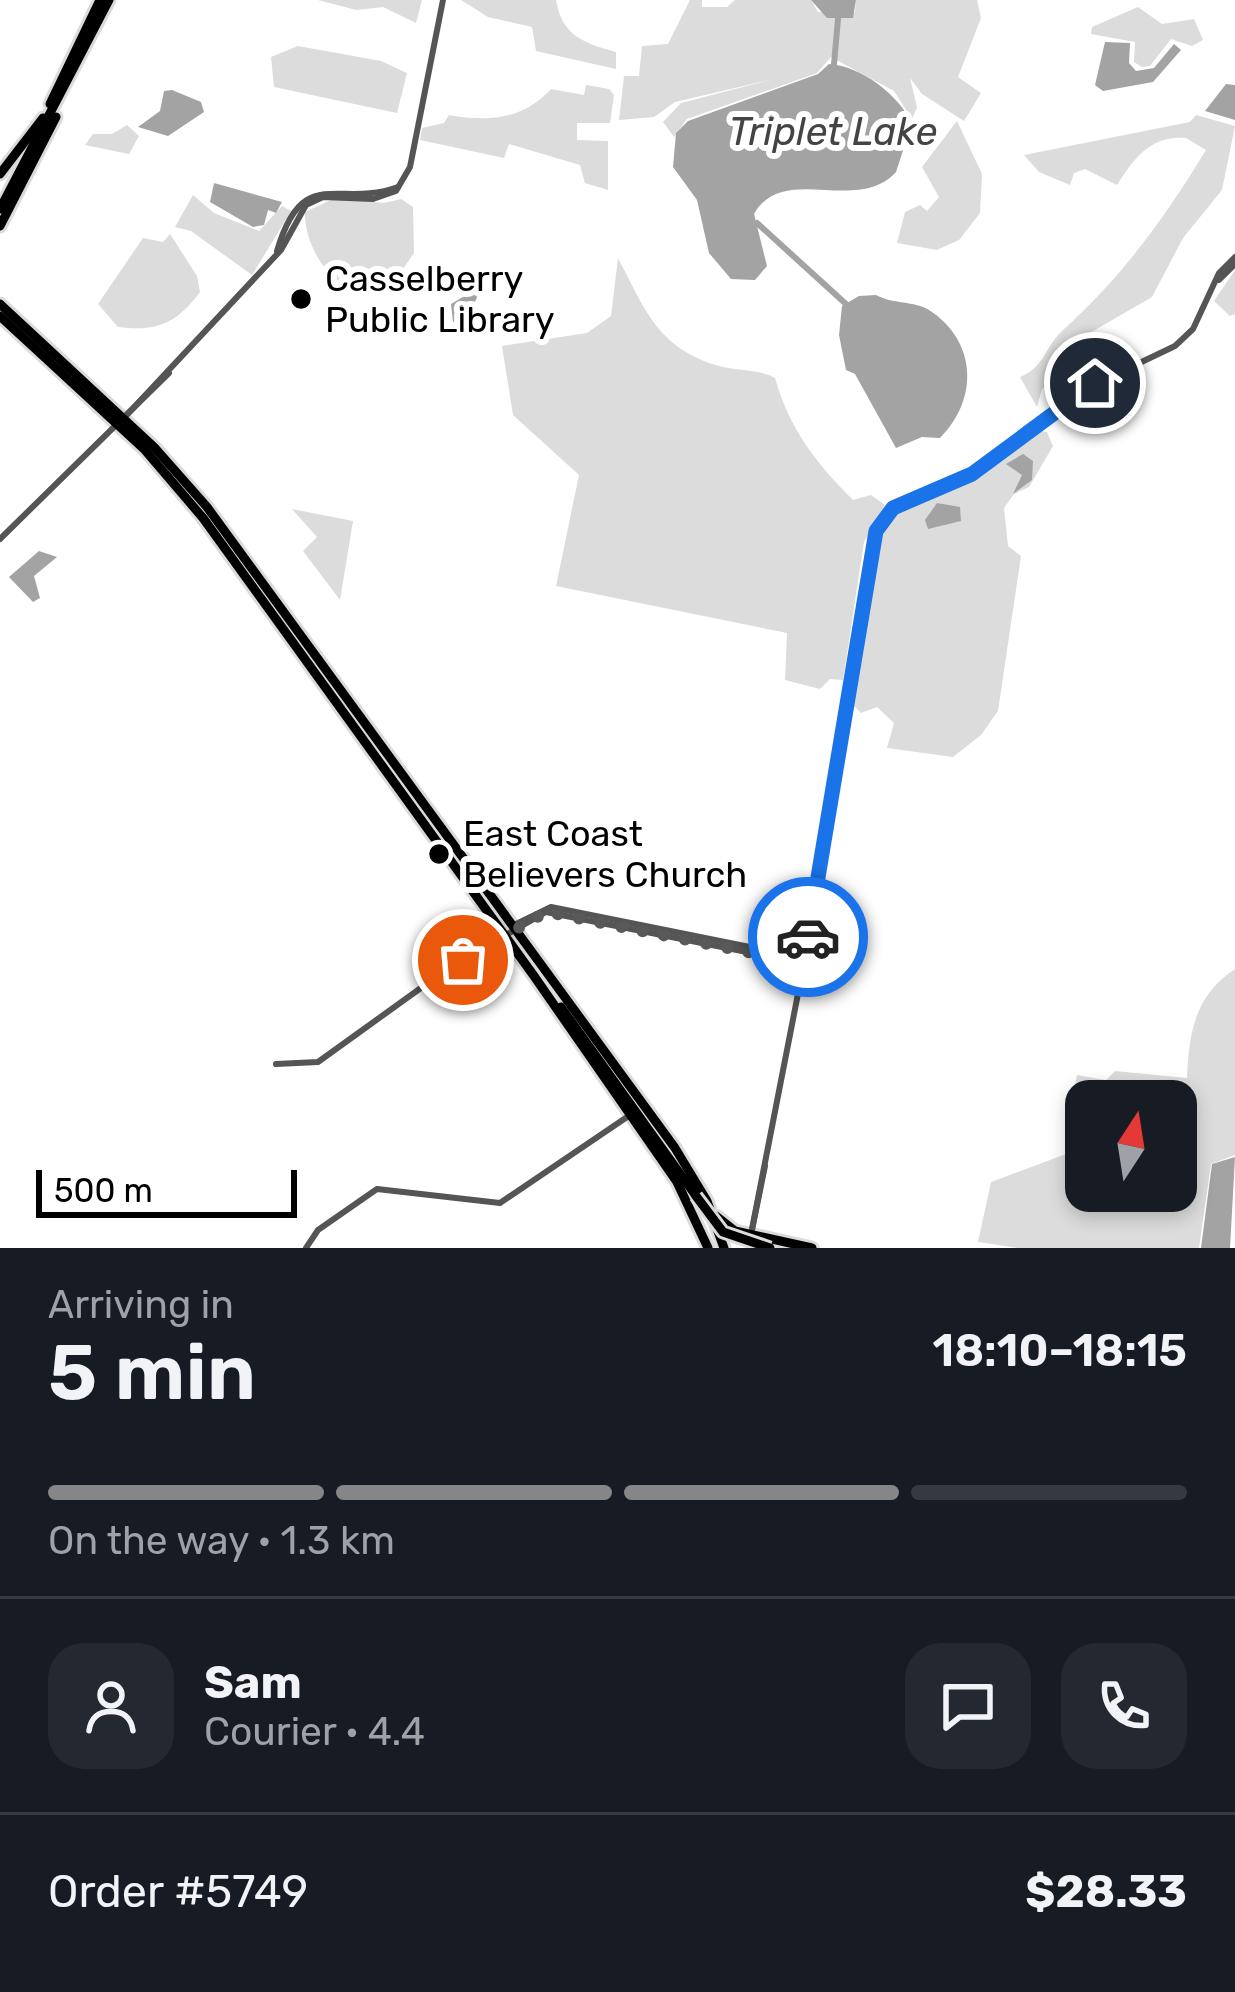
<!DOCTYPE html>
<html lang="en">
<head>
<meta charset="utf-8">
<style>
  body { margin:0; font-family:Rubik,sans-serif; background:#242831; color:#f1f3f6; height:100vh; display:flex; flex-direction:column; font-size:45px; white-space:nowrap }
  * { box-sizing:border-box; margin:0 }
  p { font-size:39px; color:#9ea1a6 }
  .icon { flex:none; width:66px; height:66px; fill:none; stroke:currentColor; stroke-width:2; stroke-linecap:round; stroke-linejoin:round }
  .map { position:relative; height:1248px; overflow:hidden }
  .details { display:flex; flex-direction:column; background:#171b24; flex:1 }
  .details>* { flex:none }
  .needle { width:78px; rotate:12deg }
  .fabs { position:absolute; left:1065px; top:1080px; display:grid; gap:24px }
  .fabs a { display:grid; place-items:center; width:132px; height:132px; border-radius:24px; background:#171b24; box-shadow:0 6px 18px #0003; font-size:60px }
  .scale { position:absolute; left:36px; bottom:30px; width:261px; box-sizing:border-box; padding-left:12px; border:6px solid #000; border-top:0; font-size:33px; line-height:42px; white-space:nowrap; color:#000; -webkit-text-stroke:9px #fff; paint-order:stroke }
  .pin { position:absolute; display:grid; place-items:center; width:102px; height:102px; color:#fff; margin:-51px; border:6px solid #fff; border-radius:50%; box-shadow:0 3px 12px #0007 }
  .courier { position:absolute; display:grid; place-items:center; width:120px; height:120px; margin:-60px; border:9px solid #1a73e8; border-radius:50%; background:#fff; color:#222; box-shadow:0 3px 15px #0007 }
  .headline em { font-style:normal; font-weight:600 }
  .headline div { display:flex; flex-direction:column-reverse }
  .headline { display:flex; align-items:center; justify-content:space-between; height:204px; padding:0 48px }
  h1 { font-size:78px; font-weight:600; line-height:90px }
  .bar { display:grid; grid-template-columns:repeat(4,1fr); gap:18px 12px; align-content:center; height:144px; padding:0 48px }
  .bar i { height:15px; border-radius:9px; background:#363941 }
  .bar .selected { background:#858687 }
  .bar p { grid-column:span 4 }
  .line { display:flex; align-items:center; gap:30px; padding:0 48px; border-top:3px solid #363941 }
  .line div { flex:1 }
  .round { display:grid; place-items:center; flex:none; width:126px; height:126px; border-radius:36px; background:#242831 }
  .map>svg:first-child { display:block }
  .green { fill:#dcdcdc }
  .water { fill:#a3a3a3 }
  .lines { fill:none; stroke-linecap:round; stroke-linejoin:round }
  .canal { stroke:#a3a3a3; stroke-width:6 }
  .major-casing { stroke:#dbdbdb; stroke-width:15 }
  .minor { stroke:#555; stroke-width:6 }
  .major { stroke:#000; stroke-width:9 }
  .major-bridge-casing { stroke:#dbdbdb; stroke-width:15; stroke-linecap:butt }
  .major-bridge { stroke:#000; stroke-width:9 }
  .done { stroke:#595959; stroke-width:12; stroke-dasharray:0 21.6 }
  .route { stroke:#1a73e8; stroke-width:15 }
  .poi-dot { fill:#000; stroke:#fff; stroke-width:4.5 }
  .labels { text-anchor:middle; stroke-width:12; stroke-linejoin:round; paint-order:stroke }
  .poi-label { font-size:36px; fill:#000; stroke:#fff; text-anchor:start }
  .water-label { font-size:39px; font-style:italic; fill:#444; stroke:#fff }
</style>
</head>
<body>
<div class="map">
<svg width="1235" height="1248" viewBox="0 0 1235 1248">
  <rect width="100%" height="100%" fill="#fff"/>
  <g class="green">
    <polygon points="318,0 422,0 416,23 383,7 356,10"/>
    <path d="M461 0H556C562 36 584 43 616 52V69L536 51 532 27 488 17Z"/>
    <polygon points="690,0 702,0 702,7 727,7 735,0 811,0 818,12 855,12 856,0 977,0 981,18 958,77 981,93 964,121 922,94 910,78 917,107 912,119 894,91 831,57 817,73 687,119 674,137 663,122 681,103 774,79 675,102 654,117 619,120 624,76 639,76 642,46 668,44"/>
    <polygon points="1138,7 1162,24 1194,19 1203,40 1192,46 1171,39 1150,66 1142,67 1134,62 1135,42 1091,34 1092,27"/>
    <polygon points="298,46 381,61 407,73 397,113 274,87 271,57"/>
    <path d="M586 85 609 89 614 95 610 123H577V140L608 141V190L585 183 580 165 509 144 504 158 420 140 422 128 444 123 449 115C488 122 523 120 551 89L584 95Z"/>
    <path d="M1196 115 1235 126 1222 190 1183 238 1152 297 1088 334 1081 360 1042 389 1037 407 1020 377C1045 367 1044 348 1062 331 1122 277 1164 219 1206 150L1186 138C1151 135 1134 158 1117 185L1085 169 1074 173 1070 185 1039 172 1024 155 1190 122Z"/>
    <polygon points="957,121 982,174 980,213 959,240 937,250 897,243 905,212 920,205 927,211 939,197 922,167"/>
    <polygon points="127,125 139,136 129,154 85,145 93,134 112,134"/>
    <polygon points="193,195 214,213 259,231 282,206 291,211 252,275 191,231 175,227"/>
    <path d="M335 198 384 203 401 199 413 207 414 253 390 288C342 307 304 253 305 212Z"/>
    <path d="M170 234 197 276 200 292C177 323 158 332 118 327L98 304 143 238 163 242Z"/>
    <path d="M618 258C645 309 657 348 719 366 737 371 760 369 775 378 790 430 816 463 853 500L871 495 885 505 864 542 843 680 830 679 820 689 785 680 787 633 556 586 579 475 513 415 502 346 587 333 611 316Z"/>
    <polygon points="1235,270 1235,314 1230,316 1214,301"/>
    <polygon points="1040,431 1047,432 1053,446 1029,487 1014,494 1004,508 1008,546 1021,556 998,711 981,735 953,757 887,748 894,723 877,707 861,713 851,703 878,534 888,520 920,498 966,482"/>
    <polygon points="292,509 353,521 340,600 303,551 317,537"/>
    <path d="M1235 969V1155L1211 1164 1199 1248H1018L978 1242 991 1182 1066 1154 1086 1139V1191H1176V1101H1086V1113L1070 1110 1077 1075 1106 1080 1115 1071 1187 1078C1189 1032 1195 995 1235 969Z"/>
  </g>
  <g class="water">
    <polygon points="811,0 856,0 853,18 827,18"/>
    <polygon points="1105,42 1130,43 1129,63 1136,71 1154,68 1174,44 1181,50 1153,82 1103,91 1095,85"/>
    <path d="M829 64C862 66 898 95 912 123L896 172C857 215 783 162 754 214L767 266 755 280 731 279 709 253 697 200 673 167 676 133 688 121 818 74Z"/>
    <polygon points="1226,84 1235,85 1235,120 1205,111"/>
    <polygon points="172,90 201,102 204,112 168,136 138,127 160,111 164,91"/>
    <polygon points="214,183 282,202 276,213 268,210 264,225 253,227 210,202"/>
    <polygon points="473,291 478,295 474,304 478,320 453,322 451,304"/>
    <path d="M876 295C892 304 915 301 929 310 977 341 979 399 940 438L922 437 896 448 855 374 846 370 839 335 842 306 859 296Z"/>
    <polygon points="1023,454 1033,461 1032,480 1013,494 1022,475 1006,464"/>
    <polygon points="937,503 960,507 961,521 928,529 925,520"/>
    <polygon points="39,551 57,557 34,576 40,598 33,602 9,577"/>
    <polygon points="1235,1157 1230,1248 1201,1248 1212,1164"/>
  </g>
  <g class="lines">
    <g class="canal">
      <polyline points="834,64 838,19"/>
      <polyline points="757,223 846,304"/>
    </g>
    <defs>
      <g id="major">
        <polyline points="50,104 100,0"/>
        <polyline points="0,174 43,118"/>
        <polyline points="0,209 109,0"/>
        <polyline points="0,226 56,117"/>
        <polyline points="0,304 154,447 207,507 675,1148 707,1201 724,1248"/>
        <polyline points="0,316 145,450 203,518 534,976 677,1182 708,1248"/>
        <polyline points="561,1007 696,1196"/>
        <polyline points="716,1216 735,1231 812,1248"/>
      </g>
    </defs>
    <use href="#major" class="major-casing"/>
    <g class="minor">
      <path d="M277 251C303 163 338 209 398 187"/>
      <polyline points="1219,280 1235,264"/>
      <polyline points="123,419 281,250 306,205 323,197 373,199 396,191 410,167 443,0"/>
      <polyline points="0,539 169,373"/>
      <polyline points="512,926 551,907 805,958"/>
      <polyline points="476,953 501,933"/>
      <polyline points="276,1064 318,1062 450,967 546,912 802,963"/>
      <polyline points="752,1229 805,958 876,531 893,508 972,474 1085,389 1175,346 1193,329 1219,273 1235,257"/>
      <polyline points="752,1230 765,1166"/>
      <polyline points="306,1248 318,1230 377,1189 500,1203 633,1113"/>
    </g>
    <use href="#major" class="major"/>
    <defs>
      <polyline id="major-bridge" points="696,1196 723,1232 770,1248"/>
    </defs>
    <use href="#major-bridge" class="major-bridge-casing"/>
    <use href="#major-bridge" class="major-bridge"/>
  </g>
  <g class="lines">
    <polyline class="done" points="463,960 546,912 803,963 808,937"/>
    <polyline class="route" points="808,937 876,531 893,508 972,474 1095,383"/>
  </g>
  <g class="poi-dot">
    <circle cx="301" cy="299" r="12"/>
    <circle cx="439" cy="854" r="12"/>
  </g>
  <g class="labels">
    <g class="poi-label">
      <text x="325" y="291">Casselberry<tspan x="325" dy="41">Public Library</tspan></text>
      <text x="463" y="846">East Coast<tspan x="463" dy="41">Believers Church</tspan></text>
    </g>
    <g class="water-label">
      <text x="833" y="145">Triplet Lake</text>
    </g>
  </g>
</svg>
<div class="fabs">
<a><svg class="needle" viewBox="-14 -14 28 28"><path d="M0-13l5 13h-10z" fill="#e53935"/><path d="M0 13l5-13h-10z" fill="#9ea1a6"/></svg></a>
</div>
<div class="scale">500 m</div>
<div class="pin" style="left:463px;top:960px;background:#ea580c"><svg class="icon" aria-label="bag" viewBox="0 0 24 24"><path d="M5 8h14l-1 12H6zM9 8a3 3 0 0 1 6 0"/></svg></div>
<div class="pin" style="left:1095px;top:383px;background:#1f2937"><svg class="icon" aria-label="home" viewBox="0 0 24 24"><path d="M3 11l9-7 9 7M6 9v11h12V9"/></svg></div>
<div class="courier" style="left:808px;top:937px"><svg class="icon" aria-label="car" viewBox="0 0 24 24"><path d="M5 17H2v-5l4-1 3-4h7l3 4 3 1v5h-3M9 17h6M6 11h13"/><circle cx="7" cy="17" r="2"/><circle cx="17" cy="17" r="2"/></svg></div>
</div>
<section class="details">
<div class="headline"><div><h1>5 min</h1><p>Arriving in</p></div><em>18:10–18:15</em></div>
<div class="bar"><i class="selected"></i><i class="selected"></i><i class="selected"></i><i></i><p>On the way · 1.3 km</p></div>
<div class="line" style="height:216px"><a class="round"><svg class="icon" aria-label="person" viewBox="0 0 24 24"><circle cx="12" cy="8" r="4"/><path d="M4 21q1-7 8-7t8 7"/></svg></a><div><b>Sam</b><p>Courier · 4.4</p></div><a class="round"><svg class="icon" aria-label="chat" viewBox="0 0 24 24"><path d="M4 5h16v11H9l-5 4z"/></svg></a><a class="round"><svg class="icon" aria-label="phone" viewBox="0 0 24 24"><path d="M5 4h4l2 5-3 2q2 4 5 5l2-3 5 2v4C11 20 4 13 5 4z"/></svg></a></div>
<div class="line" style="height:156px"><div>Order #5749</div><b>$28.33</b></div>
</section>
</body>
</html>
